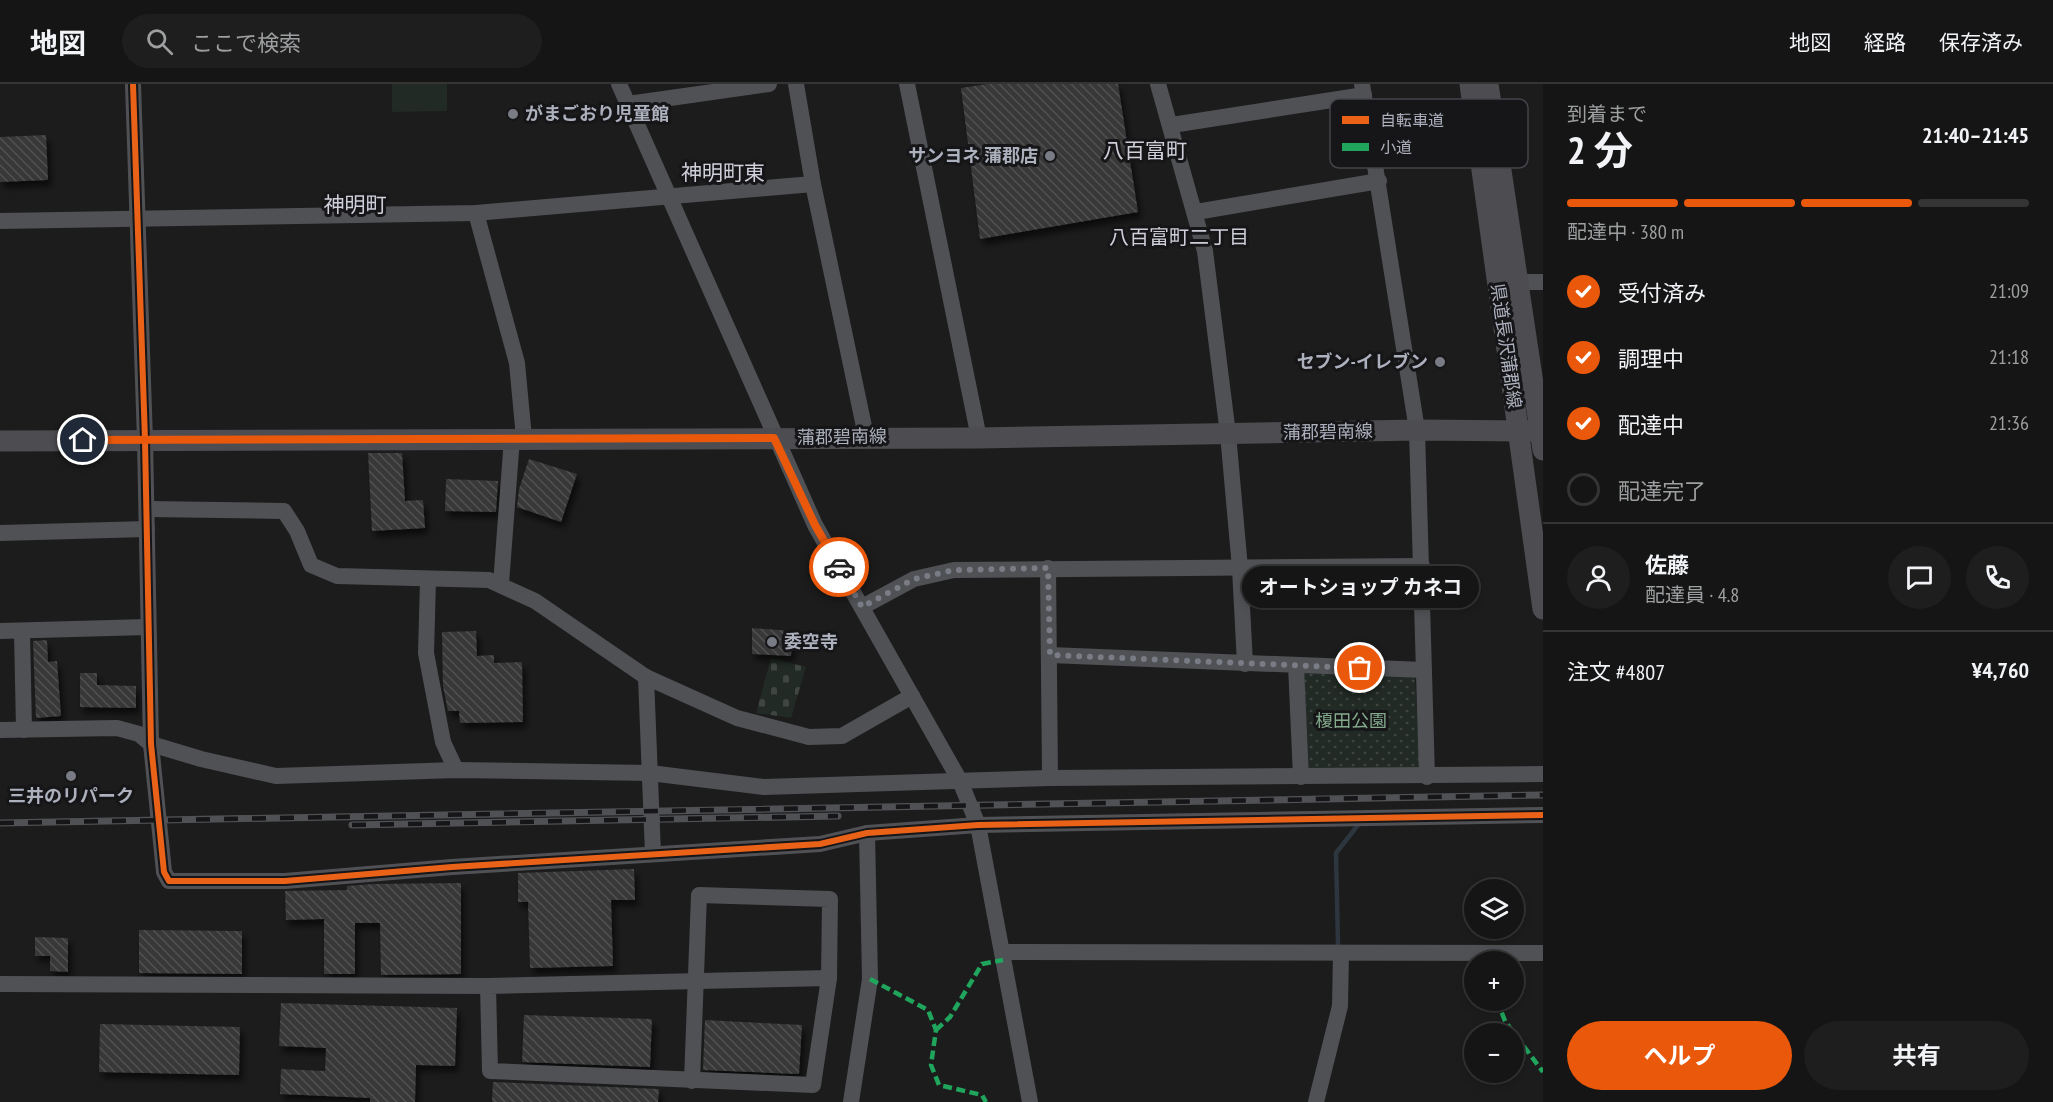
<!DOCTYPE html>
<html lang="ja">
<head>
<meta charset="utf-8">
<style>
  body { margin:0; font-family:"PT Sans Narrow","Noto Sans JP",sans-serif; background:#1e1e1e; color:#f1f3f6; height:100vh; display:flex; flex-direction:column; font-size:22px; white-space:nowrap }
  * { box-sizing:border-box; margin:0 }
  p { font-size:20px; color:#9d9fa0 }
  .icon { flex:none; width:33px; height:33px; fill:none; stroke:currentColor; stroke-width:2; stroke-linecap:round; stroke-linejoin:round }
  .map { position:relative; flex:1; overflow:hidden }
  .side { display:flex; flex-direction:column; background:#151515; width:510px }
  .side>* { flex:none }
  .controls { position:absolute; left:1464px; top:795px; display:grid; gap:12px }
  .controls a { display:grid; place-items:center; width:60px; height:60px; border-radius:50%; background:#151515; box-shadow:0 3px 9px #0003,0 0 0 2px #343434; font-size:30px }
  .pin { position:absolute; display:grid; place-items:center; width:51px; height:51px; color:#fff; margin:-26px; border:3px solid #fff; border-radius:50%; box-shadow:0 2px 6px #0007 }
  .courier { position:absolute; display:grid; place-items:center; width:60px; height:60px; margin:-30px; border:4px solid #ea580c; border-radius:50%; background:#fff; color:#222; box-shadow:0 2px 8px #0007 }
  .bubble { position:absolute; height:42px; border-radius:21px; background:#151515; box-shadow:0 3px 9px #0003,0 0 0 2px #343434; font-size:20px; font-weight:700; line-height:42px; text-align:center }
  .overview em { font-style:normal; font-weight:700 }
  .overview div { display:flex; flex-direction:column-reverse }
  .overview { display:flex; align-items:center; justify-content:space-between; height:102px; padding:0 24px }
  h1 { font-size:39px; font-weight:700; line-height:45px }
  .bar { display:grid; grid-template-columns:repeat(4,1fr); gap:9px 6px; align-content:center; height:72px; padding:0 24px }
  .bar i { height:8px; border-radius:4px; background:#343434 }
  .bar .current { background:#ea580c }
  .bar p { grid-column:span 4 }
  .line { display:flex; align-items:center; gap:15px; padding:0 24px; border-top:2px solid #343434 }
  .line div { flex:1 }
  .round { display:grid; place-items:center; flex:none; width:63px; height:63px; border-radius:32px; background:#1e1e1e }
  ol { padding:0 24px; list-style:none }
  li { display:flex; align-items:center; gap:18px; height:66px }
  li p { margin-inline-start:auto }
  li .icon { padding:6px; border-radius:50%; background:#ea580c; color:#fff; stroke-width:4 }
  li:last-child { color:#9d9fa0 }
  li i { width:33px; height:33px; border:3px solid #343434; border-radius:50% }
  .button { display:flex; gap:12px; margin-top:auto; padding:12px 24px }
  .button a { flex:1; height:69px; border-radius:36px; background:#ea580c; color:#fff; font-size:24px; font-weight:700; line-height:69px; text-align:center }
  .button a+a { background:#1e1e1e; color:#f1f3f6 }
  header { display:flex; align-items:center; gap:36px; box-sizing:border-box; height:84px; padding:0 30px; background:#151515; border-bottom:2px solid #343434 }
  header strong { font-size:28px }
  nav { display:flex; gap:33px; margin-inline-start:auto; font-size:21px }
  .search { width:420px; height:54px; background:#1e1e1e; display:flex; align-items:center; gap:15px; box-sizing:border-box; padding:0 21px; border-radius:33px; color:#9d9fa0; font-size:22px }
  main { display:flex; flex:1; min-height:0 }
  .map>svg:first-child { display:block }
  .cemetery { fill:url(#cemetery-stones) }
  .park { fill:url(#park-dots) }
  .pitch { fill:#212a24 }
  .lines { fill:none; stroke-linecap:round; stroke-linejoin:round }
  .stream { stroke:#2d353f; stroke-width:4.5 }
  .building { fill:url(#building-back-hatch); filter:url(#shadow) }
  .minor { stroke:#505155; stroke-width:16 }
  .major { stroke:#4d4d51; stroke-width:21 }
  .rail-casing { stroke:#505154; stroke-width:7 }
  .rail { stroke:#161618; stroke-width:4.5; stroke-dasharray:14; stroke-linecap:butt }
  .quiet { stroke:#20a55d; stroke-width:4.5; stroke-dasharray:9 4.5; stroke-linecap:butt }
  .cycleway-casing { stroke:#161618; stroke-width:10 }
  .cycleway { stroke:#ea6118; stroke-width:6 }
  .done { stroke:#7a7c85; stroke-width:6; stroke-dasharray:0 10.8 }
  .route { stroke:#ea580c; stroke-width:8 }
  .poi-dot { fill:#7a7c85; stroke:#161618; stroke-width:2 }
  .labels { text-anchor:middle; stroke-width:6; stroke-linejoin:round; paint-order:stroke }
  .poi-label { font-size:18px; font-weight:bold; fill:#adb0bd; stroke:#161618; text-anchor:start }
  .street-label { font-size:18px; fill:#adb0bd; stroke:#161618 }
  .park-label { font-size:18px; fill:#83a98b; stroke:#161618 }
  .neighbourhood-label { font-size:20px; fill:#cecfd9; stroke:#161618 }
  .quarter-label { font-size:21px; fill:#cecfd9; stroke:#161618 }
  .key { fill:#161618; stroke:#43444a; stroke-width:1.5 }
  .key-label { font-size:16px; fill:#adb0bd }
</style>
</head>
<body>
<header>
<strong>地図</strong>
<div class="search"><svg class="icon" aria-label="search" viewBox="0 0 24 24"><circle cx="10" cy="10" r="6"/><path d="M15 15l6 6"/></svg>ここで検索</div>
<nav><a>地図</a><a>経路</a><a>保存済み</a></nav>
</header>
<main>
<div class="map">
<svg width="1543" height="1018" viewBox="0 0 1543 1018">
  <defs>
    <pattern id="cemetery-stones" width="16" height="16" patternUnits="userSpaceOnUse" patternTransform="scale(1.5)"><rect width="16" height="16" fill="#212a24"/><path d="M2 7V4a2 2 0 0 1 4 0v3zM10 15v-3a2 2 0 0 1 4 0v3z" fill="#3f4642"/></pattern>
    <pattern id="park-dots" width="8" height="8" patternUnits="userSpaceOnUse" patternTransform="scale(1.5)"><rect width="8" height="8" fill="#212a24"/><path d="M2 2h.1M6 6h.1" fill="none" stroke="#3f4642" stroke-width="1.8" stroke-linecap="round"/></pattern>
    <pattern id="building-back-hatch" width="6" height="6" patternUnits="userSpaceOnUse" patternTransform="scale(1.5)"><rect width="6" height="6" fill="#373738"/><path d="M-1 5l2 2M0 0l6 6M5-1l2 2" fill="none" stroke="#515153"/></pattern>
    <filter id="shadow"><feDropShadow dx="3.5" dy="6" stdDeviation="3" flood-color="#0009"/></filter>
  </defs>
  <rect width="100%" height="100%" fill="#1c1c1c"/>
  <polygon class="cemetery" points="771,574 806,583 791,634 756,629"/>
  <polygon class="park" points="1304,587 1415,593 1420,681 1415,685 1309,685"/>
  <polygon class="pitch" points="392,0 447,0 447,27 392,28"/>
  <g class="lines">
    <polyline class="stream" points="1338,861 1336,769 1358,741"/>
  </g>
  <g class="building">
    <polygon points="987,0 1118,0 1138,128 980,155 961,4"/>
    <polygon points="46,51 48,96 0,98 0,53"/>
    <polygon points="368,369 402,369 405,417 423,416 425,444 372,447"/>
    <polygon points="529,375 577,390 561,438 517,423 519,405"/>
    <polygon points="446,395 498,397 496,428 445,427"/>
    <polygon points="752,544 793,547 791,572 752,570"/>
    <polygon points="476,547 477,572 494,571 494,579 522,578 523,638 460,639 459,627 448,627 443,602 442,548"/>
    <polygon points="47,556 48,578 57,577 61,632 36,634 33,557"/>
    <polygon points="80,589 97,589 97,601 136,602 136,624 80,623"/>
    <polygon points="634,785 635,816 611,816 613,882 530,884 528,818 518,818 518,789"/>
    <polygon points="461,799 461,890 381,891 380,839 355,839 355,890 324,890 324,835 286,836 285,807 347,806 347,802 373,800"/>
    <polygon points="139,846 242,847 242,890 139,889"/>
    <polygon points="35,853 68,854 68,888 50,887 50,872 35,872"/>
    <polygon points="281,919 457,924 455,982 416,981 415,1018 370,1018 370,1014 280,1010 281,985 325,987 326,964 279,962"/>
    <polygon points="524,931 652,935 650,983 522,978"/>
    <polygon points="705,936 802,941 799,990 703,986"/>
    <polygon points="100,940 240,943 239,991 99,988"/>
    <polygon points="493,998 659,1005 658,1018 492,1018"/>
  </g>
  <g class="lines">
    <g class="minor">
      <polyline points="133,0 145,356 151,660 164,788 169,797 285,797 452,783 820,760 867,749 978,741 1543,731"/>
      <polyline points="619,0 815,441 960,697 978,741 1030,1018"/>
      <polyline points="796,0 813,100 866,352"/>
      <polyline points="907,0 979,354"/>
      <polyline points="1158,0 1205,167 1228,350 1240,484 1245,580"/>
      <polyline points="1362,0 1417,346 1427,693"/>
      <polyline points="628,20 769,0"/>
      <polyline points="1172,41 1364,11"/>
      <polyline points="1196,128 1379,97"/>
      <polyline points="476,129 517,279 524,354"/>
      <polyline points="0,137 476,129 813,100"/>
      <polyline points="1516,198 1543,198"/>
      <polyline points="147,425 284,427 297,447 311,481 337,492 489,496 535,517 646,593 737,634 809,653 842,652 912,612"/>
      <polyline points="0,449 147,445"/>
      <polyline points="1048,484 1050,694"/>
      <polyline points="428,496 426,569 443,658 456,686"/>
      <polyline points="501,500 512,354"/>
      <polyline points="862,523 914,495 954,486 1422,482"/>
      <polyline points="0,547 148,543"/>
      <polyline points="22,547 24,646"/>
      <polyline points="1050,571 1424,586"/>
      <polyline points="1296,581 1301,693"/>
      <polyline points="646,593 653,770"/>
      <polyline points="0,646 117,644 139,650 151,660 201,675 276,692 456,686 650,689 764,703 1050,694 1543,690"/>
      <polyline points="1002,868 1543,869"/>
      <polyline points="0,900 488,902 829,894 813,1001 490,987 488,902"/>
      <polyline points="692,997 699,811 830,815 829,894"/>
      <polyline points="851,1018 870,895 867,749"/>
      <polyline points="1316,1018 1340,922 1341,869"/>
    </g>
    <g class="major">
      <polyline points="1470,0 1543,525"/>
      <polyline points="1488,0 1543,366"/>
      <polyline points="0,357 979,354 1417,346 1540,347"/>
    </g>
    <defs>
      <g id="rail">
        <polyline points="0,739 1543,711"/>
        <polyline points="352,741 838,732"/>
      </g>
    </defs>
    <use href="#rail" class="rail-casing"/>
    <use href="#rail" class="rail"/>
    <g class="quiet">
      <polyline points="1492,870 1493,878"/>
      <polyline points="870,895 928,926 936,946 931,981 939,1001 982,1011 986,1018"/>
      <polyline points="1497,916 1505,937 1543,988"/>
      <polyline points="936,946 950,933 982,880 1003,876"/>
    </g>
    <defs>
      <polyline id="cycleway" points="133,0 145,356 151,660 164,788 169,797 285,797 452,783 820,760 867,749 978,741 1543,731"/>
    </defs>
    <use href="#cycleway" class="cycleway-casing"/>
    <use href="#cycleway" class="cycleway"/>
  </g>
  <g class="lines">
    <polyline class="done" points="839,483 862,523 914,495 954,486 1048,484 1050,571 1360,584"/>
    <polyline class="route" points="83,356 774,354 815,441 839,483"/>
  </g>
  <g class="poi-dot">
    <circle cx="513" cy="30" r="6"/>
    <circle cx="1050" cy="72" r="6"/>
    <circle cx="1440" cy="278" r="6"/>
    <circle cx="772" cy="558" r="6"/>
    <circle cx="71" cy="692" r="6"/>
  </g>
  <g class="labels">
    <g class="poi-label">
      <text x="525" y="36">がまごおり児童館</text>
      <text x="1038" y="78" text-anchor="end">サンヨネ 蒲郡店</text>
      <text x="1428" y="284" text-anchor="end">セブン-イレブン</text>
      <text x="784" y="564">委空寺</text>
      <text x="71" y="718" text-anchor="middle">三井のリパーク</text>
    </g>
    <g class="street-label">
      <text transform="translate(1506 262) rotate(82)" y="6">県道長沢蒲郡線</text>
      <text transform="translate(1328 348) rotate(-1)" y="6">蒲郡碧南線</text>
      <text transform="translate(842 353) rotate(-1)" y="6">蒲郡碧南線</text>
    </g>
    <g class="park-label">
      <text x="1351" y="643">榎田公園</text>
    </g>
    <g class="neighbourhood-label">
      <text x="1179" y="160">八百富町二丁目</text>
    </g>
    <g class="quarter-label">
      <text x="1145" y="74">八百富町</text>
      <text x="723" y="96">神明町東</text>
      <text x="355" y="128">神明町</text>
    </g>
  </g>
  <rect x="1330" y="15" width="198" height="69" rx="9" class="key"/>
  <rect x="1342" y="32" width="27" height="8" fill="#ea6118"/>
  <rect x="1342" y="59" width="27" height="8" fill="#20a55d"/>
  <g class="key-label">
    <text x="1380" y="42">自転車道</text>
    <text x="1380" y="69">小道</text>
  </g>
</svg>
<div class="controls">
<a><svg class="icon" aria-label="layers" viewBox="0 0 24 24"><path d="M12 4l9 5-9 5-9-5zM3 14l9 5 9-5"/></svg></a>
<a>+</a>
<a>−</a>
</div>
<div class="pin" style="left:1360px;top:584px;background:#ea580c"><svg class="icon" aria-label="bag" viewBox="0 0 24 24"><path d="M5 8h14l-1 12H6zM9 8a3 3 0 0 1 6 0"/></svg></div>
<div class="pin" style="left:83px;top:356px;background:#1f2937"><svg class="icon" aria-label="home" viewBox="0 0 24 24"><path d="M3 11l9-7 9 7M6 9v11h12V9"/></svg></div>
<div class="courier" style="left:839px;top:483px"><svg class="icon" aria-label="car" viewBox="0 0 24 24"><path d="M5 17H2v-5l4-1 3-4h7l3 4 3 1v5h-3M9 17h6M6 11h13"/><circle cx="7" cy="17" r="2"/><circle cx="17" cy="17" r="2"/></svg></div>
<div class="bubble" style="left:1242px;top:482px;width:237px">オートショップ カネコ</div>
</div>
<section class="side">
<div class="overview"><div><h1>2 分</h1><p>到着まで</p></div><em>21:40–21:45</em></div>
<div class="bar"><i class="current"></i><i class="current"></i><i class="current"></i><i></i><p>配達中 · 380 m</p></div>
<ol>
<li><svg class="icon" aria-label="check" viewBox="0 0 24 24"><path d="M5 12l5 5 9-10"/></svg>受付済み<p>21:09</p></li>
<li><svg class="icon" aria-label="check" viewBox="0 0 24 24"><path d="M5 12l5 5 9-10"/></svg>調理中<p>21:18</p></li>
<li><svg class="icon" aria-label="check" viewBox="0 0 24 24"><path d="M5 12l5 5 9-10"/></svg>配達中<p>21:36</p></li>
<li><i></i>配達完了</li>
</ol>
<div class="line" style="height:108px"><a class="round"><svg class="icon" aria-label="person" viewBox="0 0 24 24"><circle cx="12" cy="8" r="4"/><path d="M4 21q1-7 8-7t8 7"/></svg></a><div><b>佐藤</b><p>配達員 · 4.8</p></div><a class="round"><svg class="icon" aria-label="chat" viewBox="0 0 24 24"><path d="M4 5h16v11H9l-5 4z"/></svg></a><a class="round"><svg class="icon" aria-label="phone" viewBox="0 0 24 24"><path d="M5 4h4l2 5-3 2q2 4 5 5l2-3 5 2v4C11 20 4 13 5 4z"/></svg></a></div>
<div class="line" style="height:78px"><div>注文 #4807</div><b>¥4,760</b></div>
<div class="button"><a>ヘルプ</a><a>共有</a></div>
</section>
</main>
</body>
</html>
